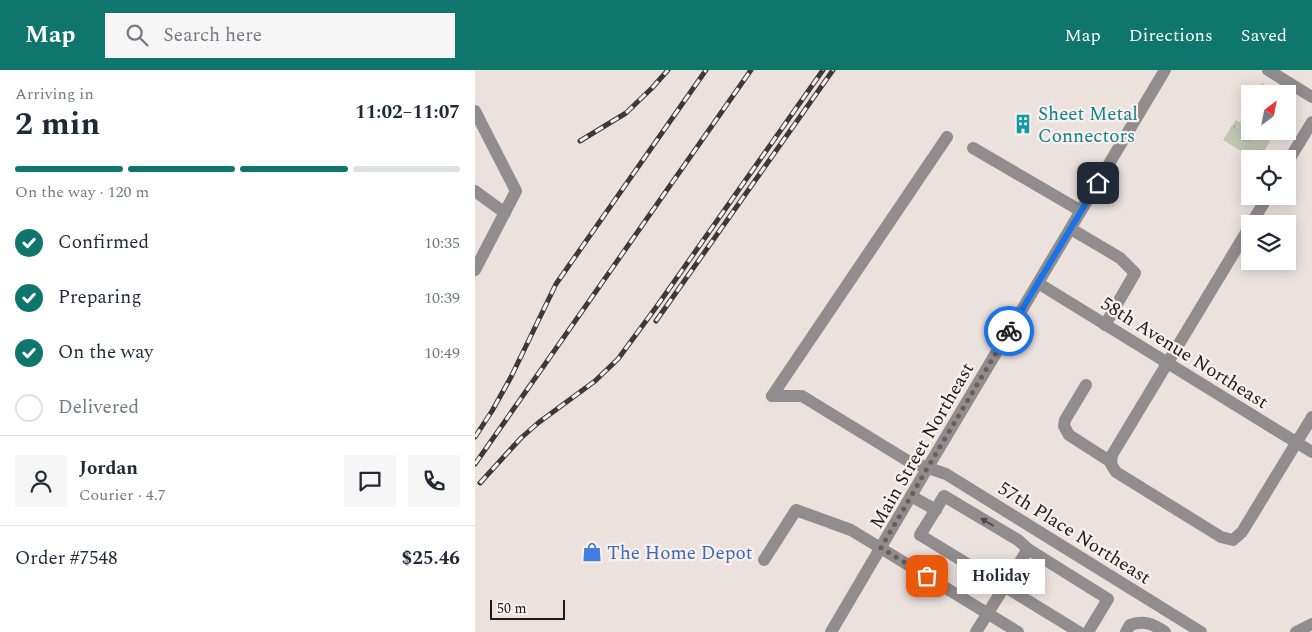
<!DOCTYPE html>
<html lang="en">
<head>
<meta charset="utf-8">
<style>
  body { margin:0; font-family:Spectral,serif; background:#f6f6f7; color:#1f2937; height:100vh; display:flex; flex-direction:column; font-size:19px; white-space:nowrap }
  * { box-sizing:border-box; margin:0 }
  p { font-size:16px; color:#747a83 }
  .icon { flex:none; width:28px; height:28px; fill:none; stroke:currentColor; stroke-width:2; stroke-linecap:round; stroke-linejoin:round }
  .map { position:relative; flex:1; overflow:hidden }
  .panel { display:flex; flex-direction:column; background:#fff; width:475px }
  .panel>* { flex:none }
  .needle { width:32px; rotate:32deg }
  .buttons { position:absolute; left:766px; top:15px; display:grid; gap:10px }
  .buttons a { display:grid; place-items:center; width:55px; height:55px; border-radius:0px; background:#fff; box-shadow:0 2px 12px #0003; font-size:25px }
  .scale { position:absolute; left:15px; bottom:12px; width:75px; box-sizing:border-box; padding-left:5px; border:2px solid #1e1a18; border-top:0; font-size:14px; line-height:18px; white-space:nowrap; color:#1e1a18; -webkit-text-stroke:4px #faefea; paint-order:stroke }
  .pin { position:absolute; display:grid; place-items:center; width:42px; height:42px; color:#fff; margin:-21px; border-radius:10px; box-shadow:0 2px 8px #0006 }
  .courier { position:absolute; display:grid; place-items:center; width:50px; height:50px; margin:-25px; border:4px solid #1a73e8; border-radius:50%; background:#fff; color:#222; box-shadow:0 1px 6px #0007 }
  .bubble { position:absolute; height:35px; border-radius:0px; background:#fff; box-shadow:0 2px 12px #0003; font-size:16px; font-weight:700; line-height:35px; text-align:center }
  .summary em { font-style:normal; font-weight:700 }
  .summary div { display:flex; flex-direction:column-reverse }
  .summary { display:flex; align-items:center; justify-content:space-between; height:85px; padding:0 15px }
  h1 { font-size:32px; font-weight:700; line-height:38px }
  .bar { display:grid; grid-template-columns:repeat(4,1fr); gap:8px 5px; align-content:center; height:60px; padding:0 15px }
  .bar i { height:6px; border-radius:4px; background:#e0e1e3 }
  .bar .current { background:#0f766e }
  .bar p { grid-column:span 4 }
  .line { display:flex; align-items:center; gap:12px; padding:0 15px; border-top:1px solid #e0e1e3 }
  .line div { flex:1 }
  .round { display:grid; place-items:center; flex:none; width:52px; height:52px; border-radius:0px; background:#f6f6f7 }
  ol { padding:0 15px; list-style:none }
  li { display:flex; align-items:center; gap:15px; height:55px }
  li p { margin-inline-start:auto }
  li .icon { padding:5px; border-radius:50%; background:#0f766e; color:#fff; stroke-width:4 }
  li:last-child { color:#747a83 }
  li i { width:28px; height:28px; border:2px solid #e0e1e3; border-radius:50% }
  header { display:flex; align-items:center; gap:30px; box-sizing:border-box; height:70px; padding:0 25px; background:#0f766e; color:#fff }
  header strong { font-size:24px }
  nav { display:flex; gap:28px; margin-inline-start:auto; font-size:18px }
  .search { width:350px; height:45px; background:#f6f6f7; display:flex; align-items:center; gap:12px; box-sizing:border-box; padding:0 18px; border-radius:0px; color:#747a83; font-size:19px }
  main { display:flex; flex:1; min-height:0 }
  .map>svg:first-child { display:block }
  .grass { fill:#c2c7b2 }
  .park { fill:url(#park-tufts) }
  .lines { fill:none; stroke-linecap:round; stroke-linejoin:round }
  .minor { stroke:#918c8d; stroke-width:12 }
  .rail-casing { stroke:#3e3937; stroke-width:5 }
  .rail { stroke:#faefea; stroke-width:3; stroke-dasharray:9; stroke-linecap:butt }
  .oneway { fill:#4c4847 }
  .done { stroke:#66605d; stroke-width:5; stroke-dasharray:0 9 }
  .route { stroke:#1a73e8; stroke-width:6 }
  .labels { text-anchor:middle; stroke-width:4.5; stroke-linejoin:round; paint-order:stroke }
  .culture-label { font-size:19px; fill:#0d838f; stroke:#faefea; text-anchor:start }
  .street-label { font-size:19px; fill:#1e1a18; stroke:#faefea }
  .shop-label { font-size:19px; fill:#366cbe; stroke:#faefea; text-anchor:start }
</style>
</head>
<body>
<header>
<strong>Map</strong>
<div class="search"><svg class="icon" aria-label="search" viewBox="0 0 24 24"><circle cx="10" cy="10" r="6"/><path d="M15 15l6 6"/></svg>Search here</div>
<nav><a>Map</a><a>Directions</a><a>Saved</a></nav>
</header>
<main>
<section class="panel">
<div class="summary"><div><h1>2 min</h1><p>Arriving in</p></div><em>11:02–11:07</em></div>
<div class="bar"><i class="current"></i><i class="current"></i><i class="current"></i><i></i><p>On the way · 120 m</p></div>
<ol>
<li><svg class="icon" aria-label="check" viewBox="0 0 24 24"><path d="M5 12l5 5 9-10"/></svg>Confirmed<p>10:35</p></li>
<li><svg class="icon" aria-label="check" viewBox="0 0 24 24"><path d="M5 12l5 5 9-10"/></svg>Preparing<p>10:39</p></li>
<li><svg class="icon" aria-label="check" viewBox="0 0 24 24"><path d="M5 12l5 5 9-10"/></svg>On the way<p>10:49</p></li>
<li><i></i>Delivered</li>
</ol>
<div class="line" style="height:90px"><a class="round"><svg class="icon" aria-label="person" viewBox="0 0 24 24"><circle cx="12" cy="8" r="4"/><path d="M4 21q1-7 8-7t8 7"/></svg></a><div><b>Jordan</b><p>Courier · 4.7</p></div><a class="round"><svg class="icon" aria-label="chat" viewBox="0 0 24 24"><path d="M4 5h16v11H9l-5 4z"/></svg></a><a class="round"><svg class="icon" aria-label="phone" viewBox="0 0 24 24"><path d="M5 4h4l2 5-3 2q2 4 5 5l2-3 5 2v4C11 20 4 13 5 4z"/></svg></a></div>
<div class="line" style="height:65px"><div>Order #7548</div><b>$25.46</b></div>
</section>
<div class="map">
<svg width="837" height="562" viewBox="0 0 837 562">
  <defs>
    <pattern id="park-tufts" width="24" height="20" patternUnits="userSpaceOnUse" patternTransform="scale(1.25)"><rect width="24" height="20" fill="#c2c7b2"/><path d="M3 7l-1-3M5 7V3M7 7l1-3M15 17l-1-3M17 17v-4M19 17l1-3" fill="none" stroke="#a6aa98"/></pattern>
  </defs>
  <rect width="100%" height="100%" fill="#ece2dd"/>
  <polygon class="grass" points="787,13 804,24 781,24"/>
  <polygon class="park" points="761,50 775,59 775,61 779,61 795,71 785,89 779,89 748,70"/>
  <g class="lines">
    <g class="minor">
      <polyline points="793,0 837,27"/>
      <polyline points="0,41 41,121 0,200"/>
      <polyline points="498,78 606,141"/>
      <polyline points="812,93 837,52"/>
      <polyline points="0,121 30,143"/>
      <polyline points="776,154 793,126"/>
      <polyline points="775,156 637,385 636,394 641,402 746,467 758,470 767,462 837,347"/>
      <polyline points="596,159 645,188 660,203 630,255"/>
      <polyline points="563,213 837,382"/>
      <polyline points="611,315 590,350 589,356 594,365 636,392"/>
      <polyline points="297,326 327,326 433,391 471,404 726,562"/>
      <polyline points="297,326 472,67"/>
      <polyline points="436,426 461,440"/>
      <polyline points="289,490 321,440 376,460 543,562"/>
      <polyline points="356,562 453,397 690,0"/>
      <polyline points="501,562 553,479"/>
      <polyline points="604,562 445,465 469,426 543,470 553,479 633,529 613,562"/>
      <path d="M651 562 655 555C670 550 678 554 690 562"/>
      <polyline points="821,562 837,554"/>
    </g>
    <defs>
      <g id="rail">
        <polyline points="105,71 151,43 177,18 193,0"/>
        <polyline points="181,251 358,0"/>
        <polyline points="0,367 17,341 36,307 81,214 231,0"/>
        <polyline points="0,394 276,0"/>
        <polyline points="5,413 46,368 63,353 120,311 143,289 182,236 348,0"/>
      </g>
    </defs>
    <use href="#rail" class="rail-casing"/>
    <use href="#rail" class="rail"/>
  </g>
  <defs><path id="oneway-solid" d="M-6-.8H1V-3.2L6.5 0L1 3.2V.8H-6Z" transform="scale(1.25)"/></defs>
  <use class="oneway" href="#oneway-solid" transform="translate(512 452) rotate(-149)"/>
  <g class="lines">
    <polyline class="done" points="452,506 406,478 453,397 534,261"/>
    <polyline class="route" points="534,261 623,113"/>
  </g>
  <defs>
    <symbol id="building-bare" viewBox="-9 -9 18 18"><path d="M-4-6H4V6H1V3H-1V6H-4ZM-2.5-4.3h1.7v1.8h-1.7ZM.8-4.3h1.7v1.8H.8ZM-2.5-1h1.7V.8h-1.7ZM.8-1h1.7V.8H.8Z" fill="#0f9aa8" stroke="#faefea" stroke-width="2.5" paint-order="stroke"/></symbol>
    <symbol id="shop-bare" viewBox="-9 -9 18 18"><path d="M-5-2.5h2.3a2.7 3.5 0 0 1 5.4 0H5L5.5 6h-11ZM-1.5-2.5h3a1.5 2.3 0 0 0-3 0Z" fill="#3f7fe0" stroke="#faefea" stroke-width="2.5" paint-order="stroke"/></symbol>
  </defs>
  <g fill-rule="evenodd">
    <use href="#building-bare" x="534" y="40" width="28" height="28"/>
    <use href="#shop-bare" x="103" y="468" width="28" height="28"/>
  </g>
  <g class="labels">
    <g class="culture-label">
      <text x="563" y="50">Sheet Metal<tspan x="563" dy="22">Connectors</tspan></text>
    </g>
    <g class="street-label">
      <text transform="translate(710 282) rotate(32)" y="7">58th Avenue Northeast</text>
      <text transform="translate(446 375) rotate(-60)" y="7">Main Street Northeast</text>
      <text transform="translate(600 462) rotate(32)" y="7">57th Place Northeast</text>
    </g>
    <g class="shop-label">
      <text x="132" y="489">The Home Depot</text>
    </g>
  </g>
</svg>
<div class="buttons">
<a><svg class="needle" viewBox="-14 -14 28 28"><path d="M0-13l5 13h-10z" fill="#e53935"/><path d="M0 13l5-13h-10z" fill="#747a83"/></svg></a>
<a><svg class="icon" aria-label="locate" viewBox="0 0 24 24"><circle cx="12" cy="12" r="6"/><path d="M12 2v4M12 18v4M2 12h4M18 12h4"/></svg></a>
<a><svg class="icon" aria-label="layers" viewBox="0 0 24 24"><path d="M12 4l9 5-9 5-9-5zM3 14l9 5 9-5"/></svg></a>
</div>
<div class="scale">50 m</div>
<div class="pin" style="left:452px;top:506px;background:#ea580c"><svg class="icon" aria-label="bag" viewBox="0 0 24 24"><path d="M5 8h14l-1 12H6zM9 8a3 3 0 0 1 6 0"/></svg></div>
<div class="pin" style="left:623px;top:113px;background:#1f2937"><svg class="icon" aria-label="home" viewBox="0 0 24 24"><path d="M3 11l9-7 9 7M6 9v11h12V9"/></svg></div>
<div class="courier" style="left:534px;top:261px"><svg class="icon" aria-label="bike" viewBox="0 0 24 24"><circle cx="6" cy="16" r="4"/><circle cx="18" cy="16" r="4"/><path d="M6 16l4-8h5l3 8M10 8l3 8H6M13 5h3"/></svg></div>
<div class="bubble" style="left:482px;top:489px;width:88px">Holiday</div>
</div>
</main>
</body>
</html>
